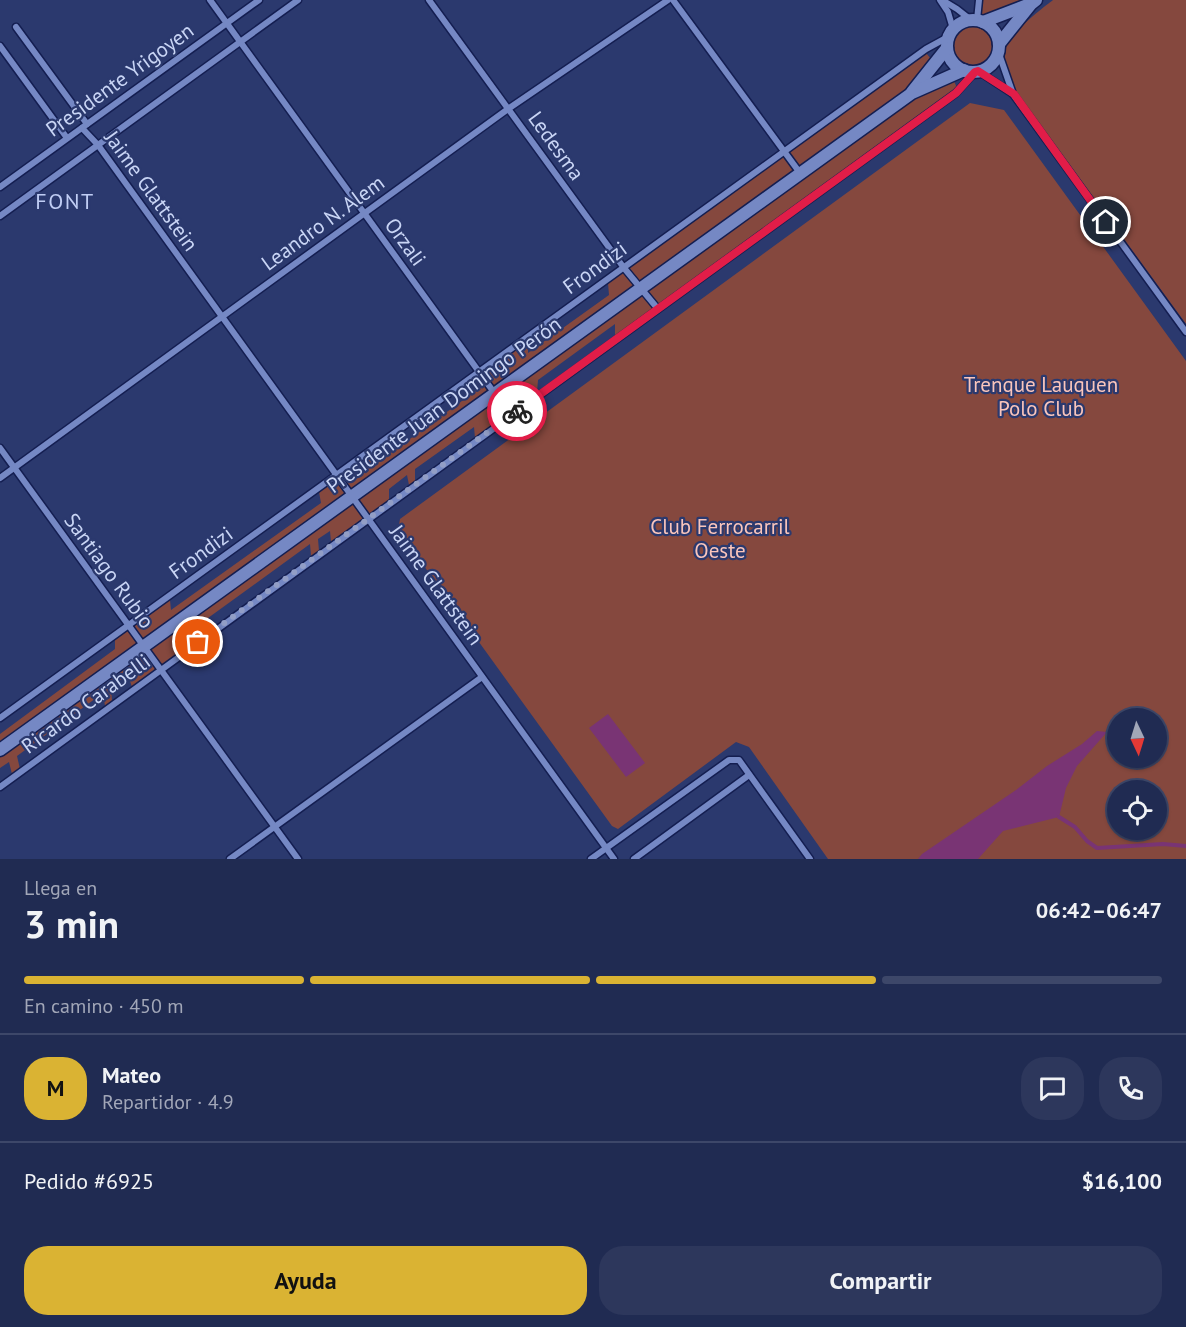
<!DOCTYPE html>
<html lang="es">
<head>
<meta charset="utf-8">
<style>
  body { margin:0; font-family:"PT Sans",sans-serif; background:#2d375c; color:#f1f3f6; height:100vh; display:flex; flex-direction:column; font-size:22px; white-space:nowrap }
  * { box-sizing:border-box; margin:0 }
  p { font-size:20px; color:#a2a7b8 }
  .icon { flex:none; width:33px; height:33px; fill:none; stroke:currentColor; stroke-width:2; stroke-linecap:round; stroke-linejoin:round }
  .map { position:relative; height:859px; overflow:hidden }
  .panel { display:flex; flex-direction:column; background:#202b52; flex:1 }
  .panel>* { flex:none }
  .needle { width:39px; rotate:176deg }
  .controls { position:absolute; left:1107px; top:708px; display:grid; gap:12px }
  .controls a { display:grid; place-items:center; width:60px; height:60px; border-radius:50%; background:#202b52; box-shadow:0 2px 4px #0004,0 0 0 2px #3d4769; font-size:30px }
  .pin { position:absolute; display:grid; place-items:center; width:51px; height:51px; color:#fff; margin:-26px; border:3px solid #fff; border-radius:50%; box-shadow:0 2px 6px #0007 }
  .courier { position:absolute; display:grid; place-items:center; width:60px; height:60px; margin:-30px; border:4px solid #e11d48; border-radius:50%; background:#fff; color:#222; box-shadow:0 2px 8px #0007 }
  .headline em { font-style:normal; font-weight:800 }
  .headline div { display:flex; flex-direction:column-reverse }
  .headline { display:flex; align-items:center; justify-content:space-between; height:102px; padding:0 24px }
  h1 { font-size:39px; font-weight:800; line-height:45px }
  .bar { display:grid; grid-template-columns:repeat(4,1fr); gap:9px 6px; align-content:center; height:72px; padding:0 24px }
  .bar i { height:8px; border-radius:4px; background:#3d4769 }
  .bar .on { background:#dab333 }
  .bar p { grid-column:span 4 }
  .line { display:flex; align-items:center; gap:15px; padding:0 24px; border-top:2px solid #3d4769 }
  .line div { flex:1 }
  .round { display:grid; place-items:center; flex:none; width:63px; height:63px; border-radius:24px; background:#2d375c }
  .button { display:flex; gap:12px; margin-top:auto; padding:12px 24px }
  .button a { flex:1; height:69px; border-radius:24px; background:#dab333; color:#111; font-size:24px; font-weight:800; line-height:69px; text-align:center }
  .button a+a { background:#2d375c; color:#f1f3f6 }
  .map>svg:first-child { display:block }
  .green { fill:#85483e; fill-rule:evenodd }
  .water { fill:#793474 }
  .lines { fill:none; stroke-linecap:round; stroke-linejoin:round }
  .stream { stroke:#793474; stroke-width:4 }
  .minor-casing { stroke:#141e51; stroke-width:9 }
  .secondary-casing { stroke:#141e51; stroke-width:15 }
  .minor { stroke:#7588c4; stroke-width:6 }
  .secondary { stroke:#7588c4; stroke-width:12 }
  .done { stroke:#929ec6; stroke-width:6; stroke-dasharray:0 10.8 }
  .route { stroke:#e11d48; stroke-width:8 }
  .labels { text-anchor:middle; stroke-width:4.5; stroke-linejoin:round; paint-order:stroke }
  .street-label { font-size:21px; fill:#c9d5f5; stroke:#2b396e }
  .park-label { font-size:21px; fill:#fac5bb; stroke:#2b396e }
  .neighbourhood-label { font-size:22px; letter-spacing:1.5px; fill:#c0cdf4; stroke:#2b396e }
</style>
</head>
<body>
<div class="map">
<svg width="1186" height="859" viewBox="0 0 1186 859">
  <rect width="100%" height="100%" fill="#2b396e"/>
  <g class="green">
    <polygon points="983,0 1027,0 981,16"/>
    <path d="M1053 0H1186V324L1015 90C1011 79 1005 66 1004 54 1002 39 1041 9 1053 0Z"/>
    <circle cx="973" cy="46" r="20"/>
    <polygon points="926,53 931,59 907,89 0,744 0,734 115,649 115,640 170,600 171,610 321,503 319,492 379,449 381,460 466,398 464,386 528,341 528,353 609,295 608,283"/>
    <polygon points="954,81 957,88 953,91 615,336 615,324 538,380 537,393 475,438 474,427 415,469 415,481 409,485 407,475 389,489 389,500 331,542 330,531 318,539 319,551 311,556 310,544 208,618 209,630 198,639 196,627 181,637 183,650 132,687 128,675 111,687 112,701 105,706 103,693 17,756 20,769 12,774 9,762 0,768 0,757 914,98"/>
    <path d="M970 103 1004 110 1186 361V859H828L749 747 736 742 618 829 612 826 398 530 400 519ZM1118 718H1156V758H1118ZM1118 790H1156V830H1118Z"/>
  </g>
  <g class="water">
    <polygon points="608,714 645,763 626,777 589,728"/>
    <polygon points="1097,731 1107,732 1077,766 1066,788 1059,817 1003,831 978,859 918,859 922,854 1016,790 1047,766 1082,744"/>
  </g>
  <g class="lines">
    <polyline class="stream" points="1059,817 1075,827 1087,841 1097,848 1163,844 1186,846"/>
    <defs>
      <g id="minor">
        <polyline points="210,0 511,416"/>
        <polyline points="429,0 624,268 658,309"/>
        <polyline points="673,0 800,173"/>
        <polyline points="940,0 948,12 953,29"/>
        <polyline points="942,0 957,9 971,20"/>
        <polyline points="977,20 979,0"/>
        <polyline points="16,27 87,124"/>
        <polyline points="0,46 67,138"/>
        <polyline points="998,51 1013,94 1186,332"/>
        <polyline points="978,71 1013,94"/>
        <polyline points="82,128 98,145 614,859"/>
        <polyline points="0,187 259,0"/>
        <polyline points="0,216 298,0"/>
        <polyline points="0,448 298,859"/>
        <polyline points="0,478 508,109 668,0"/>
        <polyline points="0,718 926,49 948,37"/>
        <polyline points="0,787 956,93 975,72"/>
        <polyline points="230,859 482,677"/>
        <polyline points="591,859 729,760 739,760 810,859"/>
        <polyline points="634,859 749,775"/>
      </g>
      <g id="secondary">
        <circle cx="973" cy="46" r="26"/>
        <polyline points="983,22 1030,4"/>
        <polyline points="999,44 1031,4 1036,0"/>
        <polyline points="912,92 947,48"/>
        <polyline points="0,750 912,93 964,70"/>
      </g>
    </defs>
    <use href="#minor" class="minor-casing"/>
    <use href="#secondary" class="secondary-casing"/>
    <use href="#minor" class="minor"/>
    <use href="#secondary" class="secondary"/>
  </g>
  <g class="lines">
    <polyline class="done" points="198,642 517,411"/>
    <polyline class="route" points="517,411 956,93 975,72 978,71 1014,94 1106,222"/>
  </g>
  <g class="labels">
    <g class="street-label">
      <text transform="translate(120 80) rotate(-36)" y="7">Presidente Yrigoyen</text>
      <text transform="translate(556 146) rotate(54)" y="7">Ledesma</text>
      <text transform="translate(151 191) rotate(54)" y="7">Jaime Glattstein</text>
      <text transform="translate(323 223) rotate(-36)" y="7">Leandro N. Alem</text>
      <text transform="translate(405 242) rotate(54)" y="7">Orzali</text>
      <text transform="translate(595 268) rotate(-36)" y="7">Frondizi</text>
      <text transform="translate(444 405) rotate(-36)" y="7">Presidente Juan Domingo Perón</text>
      <text transform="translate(201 553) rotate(-36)" y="7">Frondizi</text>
      <text transform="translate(109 571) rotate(54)" y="7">Santiago Rubio</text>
      <text transform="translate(436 585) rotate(54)" y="7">Jaime Glattstein</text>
      <text transform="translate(86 704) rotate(-36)" y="7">Ricardo Carabelli</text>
    </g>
    <g class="park-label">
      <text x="1041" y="392">Trenque Lauquen<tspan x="1041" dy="24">Polo Club</tspan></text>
      <text x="720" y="534">Club Ferrocarril<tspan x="720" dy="24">Oeste</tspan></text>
    </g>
    <g class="neighbourhood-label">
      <text x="65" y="209">FONT</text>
    </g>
  </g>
</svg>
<div class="controls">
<a><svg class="needle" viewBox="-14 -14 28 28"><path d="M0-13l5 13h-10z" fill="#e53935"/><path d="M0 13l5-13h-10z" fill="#a2a7b8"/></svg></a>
<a><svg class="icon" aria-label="locate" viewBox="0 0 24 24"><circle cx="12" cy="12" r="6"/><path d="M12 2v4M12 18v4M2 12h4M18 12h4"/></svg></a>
</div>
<div class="pin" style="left:198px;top:642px;background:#ea580c"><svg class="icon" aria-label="bag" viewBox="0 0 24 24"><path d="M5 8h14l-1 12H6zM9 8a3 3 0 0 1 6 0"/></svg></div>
<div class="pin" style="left:1106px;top:222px;background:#1f2937"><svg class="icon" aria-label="home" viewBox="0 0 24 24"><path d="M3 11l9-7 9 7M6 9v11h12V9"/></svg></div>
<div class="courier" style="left:517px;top:411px"><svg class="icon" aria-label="bike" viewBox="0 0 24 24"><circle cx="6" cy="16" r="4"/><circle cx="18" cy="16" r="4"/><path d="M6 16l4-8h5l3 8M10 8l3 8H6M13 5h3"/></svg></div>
</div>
<section class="panel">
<div class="headline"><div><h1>3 min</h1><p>Llega en</p></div><em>06:42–06:47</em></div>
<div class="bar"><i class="on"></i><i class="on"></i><i class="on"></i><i></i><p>En camino · 450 m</p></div>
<div class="line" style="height:108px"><b class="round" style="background:#dab333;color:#111">M</b><div><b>Mateo</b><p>Repartidor · 4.9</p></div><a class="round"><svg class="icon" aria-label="chat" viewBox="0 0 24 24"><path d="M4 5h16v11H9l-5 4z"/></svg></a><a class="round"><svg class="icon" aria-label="phone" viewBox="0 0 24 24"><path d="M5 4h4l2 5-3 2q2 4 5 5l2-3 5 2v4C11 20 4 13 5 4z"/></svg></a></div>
<div class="line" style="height:78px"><div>Pedido #6925</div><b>$16,100</b></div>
<div class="button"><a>Ayuda</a><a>Compartir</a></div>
</section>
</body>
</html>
